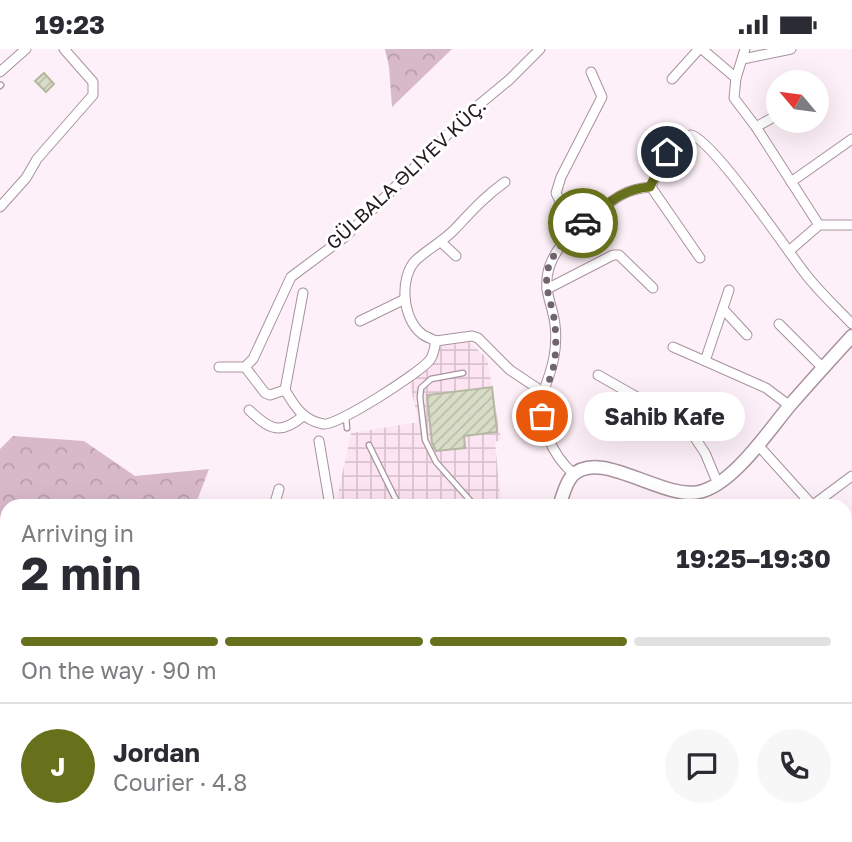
<!DOCTYPE html>
<html lang="en">
<head>
<meta charset="utf-8">
<style>
  body { margin:0; font-family:"Golos Text",sans-serif; background:#f7f7f7; color:#2b2b33; height:100vh; display:flex; flex-direction:column; font-size:26px; white-space:nowrap }
  * { box-sizing:border-box; margin:0 }
  p { font-size:23px; color:#7c7c81 }
  .icon { flex:none; width:38px; height:38px; fill:none; stroke:currentColor; stroke-width:2; stroke-linecap:round; stroke-linejoin:round }
  .map { position:relative; flex:1; overflow:hidden }
  .panel { position:absolute; left:0px; top:450px; width:852px; height:345px; display:flex; flex-direction:column; background:#fff; border-radius:21px 21px 0 0; box-shadow:0 7px 28px #0002 }
  .panel>* { flex:none }
  .needle { width:46px; rotate:299deg }
  .tools { position:absolute; left:766px; top:21px; display:grid; gap:14px }
  .tools a { display:grid; place-items:center; width:63px; height:63px; border-radius:50%; background:#fff; box-shadow:0 7px 28px #0002; font-size:35px }
  .pin { position:absolute; display:grid; place-items:center; width:60px; height:60px; color:#fff; margin:-30px; border:4px solid #fff; border-radius:50%; box-shadow:0 2px 7px #0007 }
  .courier { position:absolute; display:grid; place-items:center; width:70px; height:70px; margin:-35px; border:5px solid #67711b; border-radius:50%; background:#fff; color:#222; box-shadow:0 2px 9px #0007 }
  .bubble { position:absolute; height:49px; border-radius:24px; background:#fff; box-shadow:0 7px 28px #0002; font-size:23px; font-weight:700; line-height:49px; text-align:center }
  .head em { font-style:normal; font-weight:700 }
  .head div { display:flex; flex-direction:column-reverse }
  .head { display:flex; align-items:center; justify-content:space-between; height:119px; padding:0 21px }
  h1 { font-size:46px; font-weight:700; line-height:52px }
  .bar { display:grid; grid-template-columns:repeat(4,1fr); gap:10px 7px; align-content:center; height:84px; padding:0 21px }
  .bar i { height:9px; border-radius:5px; background:#e1e1e2 }
  .bar .active { background:#67711b }
  .bar p { grid-column:span 4 }
  .line { display:flex; align-items:center; gap:18px; padding:0 21px; border-top:2px solid #e1e1e2 }
  .line div { flex:1 }
  .round { display:grid; place-items:center; flex:none; width:74px; height:74px; border-radius:37px; background:#f7f7f7 }
  .status { display:flex; justify-content:space-between; align-items:center; height:49px; padding:0 35px; background:#fff; direction:ltr }
  .status svg { height:19px; fill:currentColor }
  .map>svg:first-child { display:block }
  .industrial { fill:url(#industrial-grid) }
  .forest { fill:url(#forest-crowns) }
  .building { fill:url(#building-hatch); stroke:#b4b8a2; stroke-width:2 }
  .lines { fill:none; stroke-linecap:round; stroke-linejoin:round }
  .lane-casing { stroke:#a7929d; stroke-width:7 }
  .street-casing { stroke:#a7929d; stroke-width:11 }
  .secondary-casing { stroke:#a7929d; stroke-width:15 }
  .lane { stroke:#fff; stroke-width:4.5 }
  .street { stroke:#fff; stroke-width:9 }
  .secondary { stroke:#fff; stroke-width:12 }
  .done { stroke:#6f656b; stroke-width:7; stroke-dasharray:0 12.6 }
  .route { stroke:#67711b; stroke-width:9 }
  .labels { text-anchor:middle; stroke-width:6; stroke-linejoin:round; paint-order:stroke }
  .street-label { font-size:19px; fill:#221a1f; stroke:#fff }
</style>
</head>
<body>
<div class="status"><b>19:23</b><svg viewBox="0 0 49 12"><path d="M0 12V9h3v3zM5 12V6h3v6zM10 12V3h3v9zM15 12V0h3v12zM26 1h20v11H26zM47 4h2v5h-2z"/></svg></div>
<div class="map">
<svg width="852" height="793" viewBox="0 0 852 793">
  <defs>
    <pattern id="industrial-grid" width="8" height="8" patternUnits="userSpaceOnUse" patternTransform="scale(1.75)"><rect width="8" height="8" fill="#fde4f2"/><path d="M0 4h8M4 0v8" fill="none" stroke="#d9c3cf"/></pattern>
    <pattern id="forest-crowns" width="20" height="18" patternUnits="userSpaceOnUse" patternTransform="scale(1.75)"><rect width="20" height="18" fill="#d8b9ca"/><path d="M2 6a3 3 0 1 1 6 0M12 15a3 3 0 1 1 6 0" fill="none" stroke="#b99ead"/></pattern>
    <pattern id="building-hatch" width="6" height="6" patternUnits="userSpaceOnUse" patternTransform="scale(1.75)"><rect width="6" height="6" fill="#d9ddc7"/><path d="M-1 1l2-2M0 6l6-6M5 7l2-2" fill="none" stroke="#babdaa"/></pattern>
  </defs>
  <rect width="100%" height="100%" fill="#fef0f8"/>
  <polygon class="industrial" points="469,293 487,309 501,391 495,393 501,457 338,457 337,450 351,384 419,373 408,328 439,298"/>
  <g class="forest">
    <polygon points="385,0 452,0 392,58 389,18"/>
    <polygon points="13,387 84,392 135,427 209,420 195,457 7,457 7,483 0,479 0,400"/>
    <polygon points="39,788 143,788 135,793 38,793"/>
  </g>
  <g class="building">
    <polygon points="44,24 54,35 46,43 35,32"/>
    <polygon points="492,338 497,383 464,387 465,399 436,402 432,394 427,346"/>
  </g>
  <g class="lines">
    <defs>
      <g id="lane">
        <polyline points="0,37 1,36"/>
        <polyline points="463,324 431,330 421,339 420,348 425,391 436,413 475,457"/>
        <polyline points="346,368 347,379"/>
        <polyline points="369,396 399,457"/>
      </g>
      <g id="street">
        <polyline points="702,0 736,29"/>
        <polyline points="745,0 736,29 734,49 756,78 819,176"/>
        <polyline points="743,10 791,0"/>
        <polyline points="0,23 26,0"/>
        <polyline points="672,30 699,0"/>
        <polyline points="756,78 779,65"/>
        <polyline points="791,133 852,90"/>
        <polyline points="651,138 700,209"/>
        <polyline points="0,158 26,129 37,110 93,46 93,33 64,0"/>
        <polyline points="582,175 560,152 556,144 561,128 602,48 591,23"/>
        <polyline points="441,193 456,207"/>
        <polyline points="789,202 819,176 852,176"/>
        <polyline points="547,240 613,206 619,206 653,239"/>
        <polyline points="729,241 705,312 766,339 790,357"/>
        <polyline points="723,260 747,286"/>
        <polyline points="360,272 405,250"/>
        <polyline points="779,275 823,319"/>
        <path d="M436 292C432 290 426 288 422 285 402 270 399 228 416 211 428 200 442 193 454 181 471 163 485 147 505 133"/>
        <polyline points="673,298 705,312"/>
        <polyline points="219,318 245,318"/>
        <path d="M245 318 265 344 270 346 285 341C295 358 303 371 323 375 336 378 419 324 429 312 434 307 434 299 436 292L472 287 478 289 510 321 543 343C537 372 552 407 574 425"/>
        <polyline points="245,318 253,310 291,228 346,187 469,64 509,31 540,0"/>
        <polyline points="598,326 635,347 675,365 687,377 705,404 718,435"/>
        <polyline points="285,341 303,244"/>
        <path d="M543 343C552 321 558 300 555 276 554 263 548 251 547 239 544 207 571 183 594 166 614 150 624 140 651 138 660 116 667 96 691 86 713 91 786 200 804 223 818 242 836 258 852 275"/>
        <path d="M249 361C269 380 280 387 303 367"/>
        <polyline points="319,392 330,457"/>
        <polyline points="758,396 813,457"/>
        <polyline points="813,456 852,427"/>
        <polyline points="274,457 279,440"/>
        <polyline points="845,488 852,495"/>
        <polyline points="845,574 850,569"/>
        <polyline points="845,612 852,617"/>
        <polyline points="845,644 852,637"/>
        <polyline points="845,710 852,710"/>
      </g>
      <g id="secondary">
        <path d="M559 457C563 447 565 435 572 427 599 398 662 451 699 443 733 436 769 381 791 355 811 332 831 310 852 287"/>
        <polyline points="746,788 752,793"/>
      </g>
    </defs>
    <use href="#lane" class="lane-casing"/>
    <use href="#street" class="street-casing"/>
    <use href="#secondary" class="secondary-casing"/>
    <use href="#lane" class="lane"/>
    <use href="#street" class="street"/>
    <use href="#secondary" class="secondary"/>
  </g>
  <g class="lines">
    <path class="done" d="M542 367C540 345 553 330 555 309 556 299 556 286 555 276 553 254 540 234 551 212 558 197 571 185 583 174"/>
    <path class="route" d="M583 174C606 157 620 140 650 138L667 103"/>
  </g>
  <g class="labels">
    <g class="street-label">
      <text transform="translate(406 125) rotate(-43)" y="7">GÜLBALA ƏLIYEV KÜÇ.</text>
    </g>
  </g>
</svg>
<div class="tools">
<a><svg class="needle" viewBox="-14 -14 28 28"><path d="M0-13l5 13h-10z" fill="#e53935"/><path d="M0 13l5-13h-10z" fill="#7c7c81"/></svg></a>
</div>
<div class="pin" style="left:542px;top:367px;background:#ea580c"><svg class="icon" aria-label="bag" viewBox="0 0 24 24"><path d="M5 8h14l-1 12H6zM9 8a3 3 0 0 1 6 0"/></svg></div>
<div class="pin" style="left:667px;top:103px;background:#1f2937"><svg class="icon" aria-label="home" viewBox="0 0 24 24"><path d="M3 11l9-7 9 7M6 9v11h12V9"/></svg></div>
<div class="courier" style="left:583px;top:174px"><svg class="icon" aria-label="car" viewBox="0 0 24 24"><path d="M5 17H2v-5l4-1 3-4h7l3 4 3 1v5h-3M9 17h6M6 11h13"/><circle cx="7" cy="17" r="2"/><circle cx="17" cy="17" r="2"/></svg></div>
<div class="bubble" style="left:584px;top:343px;width:161px">Sahib Kafe</div>
<section class="panel">
<div class="head"><div><h1>2 min</h1><p>Arriving in</p></div><em>19:25–19:30</em></div>
<div class="bar"><i class="active"></i><i class="active"></i><i class="active"></i><i></i><p>On the way · 90 m</p></div>
<div class="line" style="height:126px"><b class="round" style="background:#67711b;color:#fff">J</b><div><b>Jordan</b><p>Courier · 4.8</p></div><a class="round"><svg class="icon" aria-label="chat" viewBox="0 0 24 24"><path d="M4 5h16v11H9l-5 4z"/></svg></a><a class="round"><svg class="icon" aria-label="phone" viewBox="0 0 24 24"><path d="M5 4h4l2 5-3 2q2 4 5 5l2-3 5 2v4C11 20 4 13 5 4z"/></svg></a></div>
</section>
</div>
</body>
</html>
